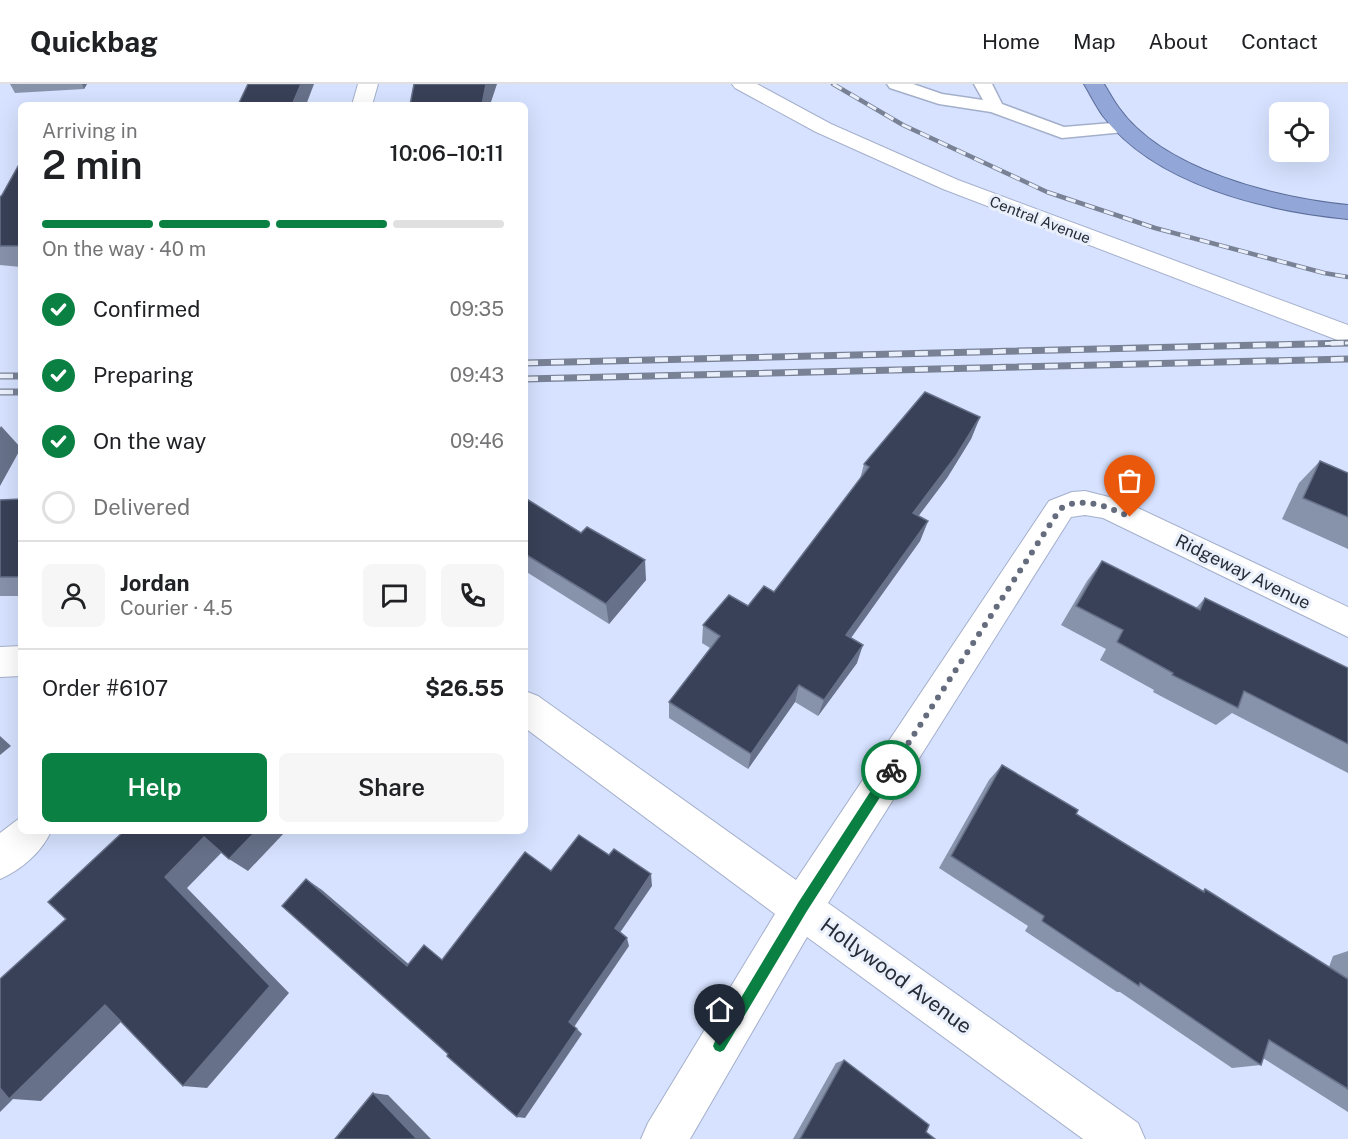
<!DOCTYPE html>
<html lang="en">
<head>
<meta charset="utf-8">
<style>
  body { margin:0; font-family:"Public Sans",sans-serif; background:#f6f6f6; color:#202124; height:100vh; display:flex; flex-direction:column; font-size:22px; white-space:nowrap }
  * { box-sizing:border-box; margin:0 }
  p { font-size:20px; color:#757577 }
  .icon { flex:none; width:33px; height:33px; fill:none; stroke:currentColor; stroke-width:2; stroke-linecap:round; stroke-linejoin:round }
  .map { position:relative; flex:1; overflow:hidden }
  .side { position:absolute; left:18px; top:18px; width:510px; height:732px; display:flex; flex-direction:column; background:#fff; border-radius:9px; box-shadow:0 6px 24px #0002 }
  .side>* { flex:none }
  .tools { position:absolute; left:1269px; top:18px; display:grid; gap:12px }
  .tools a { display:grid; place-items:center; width:60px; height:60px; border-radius:9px; background:#fff; box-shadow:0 6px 24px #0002; font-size:30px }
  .pin { position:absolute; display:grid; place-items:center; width:51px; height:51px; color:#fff; margin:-62px -26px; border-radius:50% 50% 50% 0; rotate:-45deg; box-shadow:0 0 6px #0007 }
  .pin .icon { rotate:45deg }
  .courier { position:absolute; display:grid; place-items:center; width:60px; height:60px; margin:-30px; border:4px solid #0b8043; border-radius:50%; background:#fff; color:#222; box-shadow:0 2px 8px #0007 }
  .headline em { font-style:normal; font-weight:600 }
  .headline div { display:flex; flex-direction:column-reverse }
  .headline { display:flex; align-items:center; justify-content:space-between; height:102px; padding:0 24px }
  h1 { font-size:39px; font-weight:600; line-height:45px }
  .bar { display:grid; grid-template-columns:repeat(4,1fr); gap:9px 6px; align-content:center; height:72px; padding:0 24px }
  .bar i { height:8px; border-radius:4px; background:#e0e0e0 }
  .bar .on { background:#0b8043 }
  .bar p { grid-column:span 4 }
  .line { display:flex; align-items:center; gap:15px; padding:0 24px; border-top:2px solid #e0e0e0 }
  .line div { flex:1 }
  .round { display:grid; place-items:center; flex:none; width:63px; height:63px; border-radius:9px; background:#f6f6f6 }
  ol { padding:0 24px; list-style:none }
  li { display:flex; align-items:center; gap:18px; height:66px }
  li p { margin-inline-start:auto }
  li .icon { padding:6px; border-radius:50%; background:#0b8043; color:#fff; stroke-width:4 }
  li:last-child { color:#757577 }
  li i { width:33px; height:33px; border:3px solid #e0e0e0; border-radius:50% }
  .action { display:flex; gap:12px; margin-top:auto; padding:12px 24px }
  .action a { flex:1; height:69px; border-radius:9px; background:#0b8043; color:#fff; font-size:24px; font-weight:600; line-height:69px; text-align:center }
  .action a+a { background:#f6f6f6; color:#202124 }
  header { display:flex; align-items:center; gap:36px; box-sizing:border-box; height:84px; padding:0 30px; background:#fff; border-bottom:2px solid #e0e0e0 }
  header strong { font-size:28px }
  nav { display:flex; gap:33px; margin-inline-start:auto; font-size:21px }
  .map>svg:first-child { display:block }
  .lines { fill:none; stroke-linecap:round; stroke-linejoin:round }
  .service-casing { stroke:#a4afca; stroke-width:3 }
  .minor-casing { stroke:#a4afca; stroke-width:2 }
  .trunk-casing { stroke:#5b6d99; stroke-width:2 }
  .service { fill:#fff; fill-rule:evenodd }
  .minor { fill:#fff; fill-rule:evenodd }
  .trunk { fill:#92a6d7; fill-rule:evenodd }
  .rail-far1-casing { stroke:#798195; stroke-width:4.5 }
  .rail-casing { stroke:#798195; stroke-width:7 }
  .rail-far1 { stroke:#eaf0fb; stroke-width:3; stroke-dasharray:10; stroke-linecap:butt }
  .rail { stroke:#eaf0fb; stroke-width:4.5; stroke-dasharray:13; stroke-linecap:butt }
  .wall { fill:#8792ab }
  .shaded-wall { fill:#677189 }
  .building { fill:#384157; stroke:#677189; stroke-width:1.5 }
  .route { fill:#0b8043 }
  .done { stroke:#656c7e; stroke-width:6; stroke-dasharray:0 10.8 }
  .labels { text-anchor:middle; stroke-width:6; stroke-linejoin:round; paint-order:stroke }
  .far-street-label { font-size:15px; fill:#282d38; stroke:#eaf0fb }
  .street-label { font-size:18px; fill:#282d38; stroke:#eaf0fb }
  .near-street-label { font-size:21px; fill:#282d38; stroke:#eaf0fb }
</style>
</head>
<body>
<header>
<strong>Quickbag</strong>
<nav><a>Home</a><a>Map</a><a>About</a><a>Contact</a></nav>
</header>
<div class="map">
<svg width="1348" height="1055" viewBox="0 0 1348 1055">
  <rect width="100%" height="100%" fill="#d6e2ff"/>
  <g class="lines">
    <defs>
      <polygon id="service" points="887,0 913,0 942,10 983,16 974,0 992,0 1002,20 1064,43 1124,38 1130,39 1133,43 1130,47 1124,48 1062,54 991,28 939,20 890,4"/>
      <g id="minor">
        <polygon points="358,0 378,0 372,21 352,21"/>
        <polygon points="732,0 757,0 831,40 958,96 1348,241 1348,260 943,105 816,48 735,4"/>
        <polygon points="1085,407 1121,416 1348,523 1348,553 1103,434 1085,431 1071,433 828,819 1138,1039 1145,1055 1083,1055 807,853 690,1055 641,1055 648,1039 775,830 525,644 525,607 538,612 796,796 1049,417 1072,408"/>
        <polygon points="21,562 21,592 0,593 0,563"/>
        <path d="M21 733V747H51C42 768 21 786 0 795V749Z"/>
      </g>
      <path id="trunk" d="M1084 0H1104C1109 8 1113 16 1119 24 1163 86 1276 114 1348 121V135C1266 127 1155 101 1103 32 1096 22 1090 10 1084 0Z"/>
    </defs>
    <use href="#service" class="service-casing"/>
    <use href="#minor" class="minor-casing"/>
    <use href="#trunk" class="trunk-casing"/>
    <use href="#service" class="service"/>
    <use href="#minor" class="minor"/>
    <use href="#trunk" class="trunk"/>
    <defs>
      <g id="rail-far1">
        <polyline points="833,0 903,41 1047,108 1155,144 1324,189 1348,193"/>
        <polyline points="1305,260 1348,259"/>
      </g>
      <g id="rail">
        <polyline points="525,279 1348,259"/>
        <polyline points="0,292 21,292"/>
        <polyline points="525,295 1348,275"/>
        <polyline points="0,308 21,308"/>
      </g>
    </defs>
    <use href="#rail-far1" class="rail-far1-casing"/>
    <use href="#rail" class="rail-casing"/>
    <use href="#rail-far1" class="rail-far1"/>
    <use href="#rail" class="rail"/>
  </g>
  <g class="wall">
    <polygon points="10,0 87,0 84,5 15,9"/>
    <polygon points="21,77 21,183 0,181 0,113 2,111"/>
    <polygon points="980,333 971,355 947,394 918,432 928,437 920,457 851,554 857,579 818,632 795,618 748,685 669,634 669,618 710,564 702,559 703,541 748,522 774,508 860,395 864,380"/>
    <polygon points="1320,377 1348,389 1348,465 1282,435 1299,399"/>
    <polygon points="525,414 581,449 646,496 609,540 525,487"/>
    <polygon points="21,415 21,512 0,512 0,416"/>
    <polygon points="1102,477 1196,524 1205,514 1348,584 1348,689 1232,629 1216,641 1153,608 1154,606 1100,576 1106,565 1061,541 1087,497"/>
    <polygon points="1002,681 1076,730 1201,807 1205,805 1329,883 1333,872 1348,867 1348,1028 1263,974 1261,981 1232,984 1120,908 1117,908 1025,847 1028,842 939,784 989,696"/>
    <polygon points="844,976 926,1048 935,1055 793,1055 836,979"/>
  </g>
  <g class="shaded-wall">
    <polygon points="82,0 87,0 84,5"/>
    <polygon points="301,0 314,0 306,21 292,21"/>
    <polygon points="486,0 497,0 490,21 482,21"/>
    <polygon points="980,333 971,355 947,394 905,450 913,429"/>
    <polygon points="1,342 21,364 0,402 0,344"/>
    <polygon points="928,437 920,457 840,569 846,551"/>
    <polygon points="645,476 646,496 609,540 606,520"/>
    <polygon points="863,561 857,579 818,632 824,616"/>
    <polygon points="799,601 795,618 748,685 751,670"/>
    <polygon points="0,652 11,662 0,671"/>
    <polygon points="256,747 286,747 248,787 229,775"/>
    <polygon points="204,753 224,766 187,804 289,909 207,1004 183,1002 165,793"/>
    <polygon points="651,790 652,802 617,853 615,844"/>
    <polygon points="306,795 322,806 419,889 407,882"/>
    <polygon points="627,854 629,862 574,943 569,938"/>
    <polygon points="105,921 132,927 41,1017 13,1015 0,1028 0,998"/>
    <polygon points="577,945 582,950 525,1034 517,1033"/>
    <polygon points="373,1009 388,1011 431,1055 417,1055"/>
  </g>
  <g class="building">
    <polygon points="248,0 301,0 292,21 238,21"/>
    <polygon points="414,0 486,0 482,21 410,21"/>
    <polygon points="21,77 21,162 0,162 0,113 2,111"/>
    <polygon points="925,308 980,333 956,372 913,429 928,437 846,551 863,561 824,616 799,601 751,670 669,618 720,552 703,541 729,511 748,522 764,502 774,508 869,383 864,380"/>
    <polygon points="1320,377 1348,389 1348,433 1303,414"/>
    <polygon points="525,414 581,449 587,443 645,476 606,520 525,470"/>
    <polygon points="21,415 21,493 0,493 0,416"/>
    <polygon points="1102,477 1200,526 1205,514 1348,584 1348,660 1244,607 1238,624 1172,591 1173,589 1117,558 1123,546 1076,522"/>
    <polygon points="1002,681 1078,726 1076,730 1204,808 1205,805 1348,895 1348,1005 1269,956 1261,981 1140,899 1139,902 1042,837 1044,832 951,772"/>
    <polygon points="124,747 256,747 229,775 204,753 165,793 270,902 183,1002 105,921 9,1015 0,1004 0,895 66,835 48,818"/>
    <polygon points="579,751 609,771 614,765 651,790 615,844 627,854 569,938 577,945 517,1033 447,972 448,970 282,822 306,795 407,882 424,861 442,876 525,768 551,787"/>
    <polygon points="844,976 929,1041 926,1048 935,1055 800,1055"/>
    <polygon points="373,1009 417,1055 335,1055"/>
  </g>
  <polygon class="route" points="891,681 895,682 895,690 807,827 724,966 720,968 715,966 713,962 715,957 798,819 887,682"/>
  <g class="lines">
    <path class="done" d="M891 686 1060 425C1082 411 1108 423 1130 433"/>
  </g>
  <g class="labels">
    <g class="far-street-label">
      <text transform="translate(1040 136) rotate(21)" y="5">Central Avenue</text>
    </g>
    <g class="street-label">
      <text transform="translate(1243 488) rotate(26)" y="6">Ridgeway Avenue</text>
    </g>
    <g class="near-street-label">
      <text transform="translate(896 892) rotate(36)" y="7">Hollywood Avenue</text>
    </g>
  </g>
</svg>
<div class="tools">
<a><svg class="icon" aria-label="locate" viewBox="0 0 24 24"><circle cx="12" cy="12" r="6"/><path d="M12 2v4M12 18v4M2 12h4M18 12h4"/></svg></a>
</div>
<div class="pin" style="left:1130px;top:433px;background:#ea580c"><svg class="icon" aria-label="bag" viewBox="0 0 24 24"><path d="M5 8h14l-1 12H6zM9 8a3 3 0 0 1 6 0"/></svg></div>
<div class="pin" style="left:720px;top:962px;background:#1f2937"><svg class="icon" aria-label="home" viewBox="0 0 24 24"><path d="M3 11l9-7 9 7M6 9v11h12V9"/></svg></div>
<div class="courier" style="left:891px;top:686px"><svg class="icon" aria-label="bike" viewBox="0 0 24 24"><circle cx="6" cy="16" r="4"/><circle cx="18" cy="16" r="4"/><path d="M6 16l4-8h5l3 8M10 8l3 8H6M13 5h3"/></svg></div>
<section class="side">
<div class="headline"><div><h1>2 min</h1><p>Arriving in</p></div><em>10:06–10:11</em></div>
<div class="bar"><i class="on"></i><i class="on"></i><i class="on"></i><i></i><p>On the way · 40 m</p></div>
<ol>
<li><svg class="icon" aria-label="check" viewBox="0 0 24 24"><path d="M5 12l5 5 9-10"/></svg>Confirmed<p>09:35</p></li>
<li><svg class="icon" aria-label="check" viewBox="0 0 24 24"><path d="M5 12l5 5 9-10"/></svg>Preparing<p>09:43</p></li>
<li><svg class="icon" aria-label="check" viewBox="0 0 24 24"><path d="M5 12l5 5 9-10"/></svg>On the way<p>09:46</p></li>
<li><i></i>Delivered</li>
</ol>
<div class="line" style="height:108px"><a class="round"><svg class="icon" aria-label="person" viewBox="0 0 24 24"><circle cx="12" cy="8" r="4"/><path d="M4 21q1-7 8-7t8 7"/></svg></a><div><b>Jordan</b><p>Courier · 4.5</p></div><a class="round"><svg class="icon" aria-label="chat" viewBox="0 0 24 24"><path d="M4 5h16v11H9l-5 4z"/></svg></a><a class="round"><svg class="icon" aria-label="phone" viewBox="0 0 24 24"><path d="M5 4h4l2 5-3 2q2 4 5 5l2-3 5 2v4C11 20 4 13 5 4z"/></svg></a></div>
<div class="line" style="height:78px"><div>Order #6107</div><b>$26.55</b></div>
<div class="action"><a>Help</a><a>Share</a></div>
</section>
</div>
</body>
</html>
